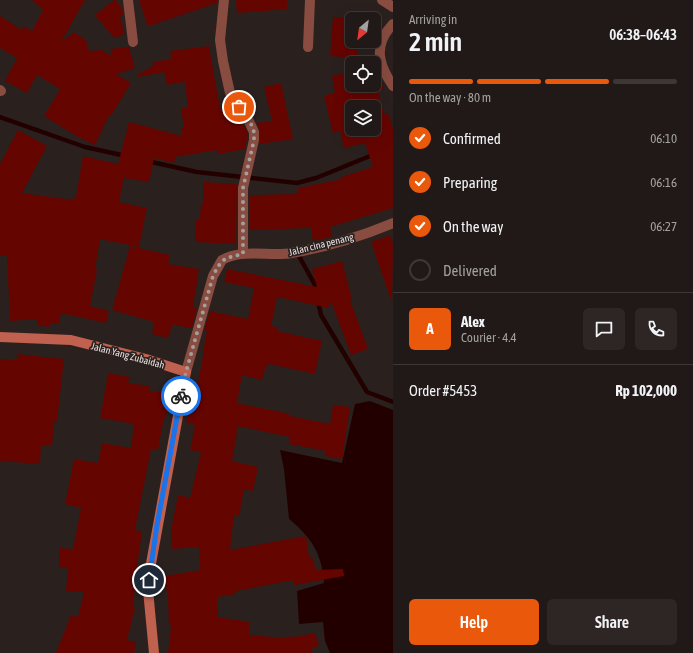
<!DOCTYPE html>
<html lang="en">
<head>
<meta charset="utf-8">
<style>
  body { margin:0; font-family:"Asap Condensed",sans-serif; background:#2d2624; color:#f1f3f6; height:100vh; display:flex; flex-direction:column; font-size:15px; white-space:nowrap }
  * { box-sizing:border-box; margin:0 }
  p { font-size:13px; color:#a2a0a1 }
  .icon { flex:none; width:22px; height:22px; fill:none; stroke:currentColor; stroke-width:2; stroke-linecap:round; stroke-linejoin:round }
  .map { position:relative; flex:1; overflow:hidden }
  .drawer { display:flex; flex-direction:column; background:#201917; width:300px }
  .drawer>* { flex:none }
  .needle { width:26px; rotate:209deg }
  .fabs { position:absolute; left:345px; top:12px; display:grid; gap:8px }
  .fabs a { display:grid; place-items:center; width:36px; height:36px; border-radius:6px; background:#201917; box-shadow:0 4px 16px #0002,0 0 0 1px #3d3836; font-size:20px }
  .pin { position:absolute; display:grid; place-items:center; width:34px; height:34px; color:#fff; margin:-17px; border:2px solid #fff; border-radius:50%; box-shadow:0 1px 4px #0007 }
  .courier { position:absolute; display:grid; place-items:center; width:40px; height:40px; margin:-20px; border:3px solid #1a73e8; border-radius:50%; background:#fff; color:#222; box-shadow:0 1px 5px #0007 }
  .summary em { font-style:normal; font-weight:600 }
  .summary div { display:flex; flex-direction:column-reverse }
  .summary { display:flex; align-items:center; justify-content:space-between; height:68px; padding:0 16px }
  h1 { font-size:26px; font-weight:600; line-height:30px }
  .bar { display:grid; grid-template-columns:repeat(4,1fr); gap:6px 4px; align-content:center; height:48px; padding:0 16px }
  .bar i { height:5px; border-radius:3px; background:#3d3836 }
  .bar .current { background:#ea580c }
  .bar p { grid-column:span 4 }
  .line { display:flex; align-items:center; gap:10px; padding:0 16px; border-top:1px solid #3d3836 }
  .line div { flex:1 }
  .round { display:grid; place-items:center; flex:none; width:42px; height:42px; border-radius:6px; background:#2d2624 }
  ol { padding:0 16px; list-style:none }
  li { display:flex; align-items:center; gap:12px; height:44px }
  li p { margin-inline-start:auto }
  li .icon { padding:4px; border-radius:50%; background:#ea580c; color:#fff; stroke-width:4 }
  li:last-child { color:#a2a0a1 }
  li i { width:22px; height:22px; border:2px solid #3d3836; border-radius:50% }
  .cta { display:flex; gap:8px; margin-top:auto; padding:8px 16px }
  .cta a { flex:1; height:46px; border-radius:6px; background:#ea580c; color:#fff; font-size:16px; font-weight:600; line-height:46px; text-align:center }
  .cta a+a { background:#2d2624; color:#f1f3f6 }
  main { display:flex; flex:1; min-height:0 }
  .map>svg:first-child { display:block }
  .water { fill:#230000 }
  .lines { fill:none; stroke-linecap:round; stroke-linejoin:round }
  .stream { stroke:#230000; stroke-width:4.5 }
  .building { fill:#650500; fill-rule:evenodd }
  .street { stroke:#884c40; stroke-width:10 }
  .secondary { stroke:#c0604e; stroke-width:10 }
  .done { stroke:#a69e9d; stroke-width:4; stroke-dasharray:0 7.2 }
  .route { stroke:#1a73e8; stroke-width:5 }
  .labels { text-anchor:middle; stroke-width:3.5; stroke-linejoin:round; paint-order:stroke }
  .street-label { font-size:10px; fill:#e9e2e1; stroke:#2a211f }
</style>
</head>
<body>
<main>
<div class="map">
<svg width="393" height="653" viewBox="0 0 393 653">
  <rect width="100%" height="100%" fill="#2a211f"/>
  <path class="water" d="M370 401 393 410V653H330L325 641 323 622 299 624 297 591 324 583C322 554 312 538 289 519L284 469 280 450 342 463 355 404Z"/>
  <g class="lines">
    <g class="stream">
      <polyline points="0,117 85,147 126,156"/>
      <polyline points="147,161 197,172 297,183 316,178 375,154"/>
      <polyline points="299,256 315,285 317,292"/>
      <polyline points="318,301 321,315 367,392 393,402"/>
    </g>
  </g>
  <g class="building">
    <polygon points="32,0 85,0 61,42 74,32 86,40 89,51 102,50 112,56 110,49 129,47 135,68 116,74 131,83 111,116 109,115 95,145 78,137 44,116 60,89 37,75 27,93 5,81 17,58 0,48 0,16 22,30 23,26 32,31 43,10"/>
    <polygon points="114,0 116,0 122,8 123,15 120,18 125,34 114,38 95,15"/>
    <polygon points="139,0 217,0 217,3 152,25 147,25"/>
    <polygon points="236,0 287,0 287,9 237,13"/>
    <polygon points="333,17 362,19 352,19 352,41 358,41 357,58 330,56"/>
    <polygon points="209,46 220,109 232,107 238,115 239,121 241,121 248,133 245,149 218,154 217,150 175,157 174,163 154,158 149,182 124,178 119,202 147,208 139,247 100,239 95,270 97,270 90,306 109,311 106,323 61,313 59,324 50,323 49,327 37,325 38,319 10,321 7,256 0,256 0,164 18,130 47,146 22,193 73,200 74,197 76,197 83,156 118,164 129,122 182,136 181,128 184,127 181,108 188,108 185,82 167,85 164,72 138,77 137,75 153,66 153,62 171,59 170,51"/>
    <path d="M374 65 384 89 378 91 384 114 388 113 393 129V208L330 227 332 237 313 241 311 228 250 230V195L298 194V188L342 179 341 177 373 167 365 143 344 148 340 131 333 133 324 96 335 92 332 76 352 71V85H374ZM352 107H374V129H352Z"/>
    <polygon points="281,83 293,139 260,144 260,132 257,123 272,121 264,87"/>
    <polygon points="203,182 237,184 236,244 195,242 196,219 200,219 201,203 203,203"/>
    <polygon points="390,235 393,244 392,303 371,242"/>
    <polygon points="130,246 170,255 168,264 199,269 193,307 197,308 192,328 172,325 168,338 152,334 154,322 112,310"/>
    <polygon points="342,261 352,299 350,300 368,349 351,355 331,301 329,308 277,297 271,326 278,327 277,331 322,341 315,374 270,364 269,366 266,365 262,380 242,375 237,403 290,414 290,416 330,424 333,405 350,407 342,459 325,456 326,451 289,444 290,437 238,426 232,461 258,467 253,491 244,489 239,516 234,515 230,550 306,536 309,557 312,557 316,570 343,569 344,576 294,585 294,580 236,591 236,594 217,597 218,617 250,622 249,635 286,638 291,636 295,637 315,633 319,646 311,648 313,653 168,653 171,626 169,626 168,597 164,576 200,570 199,547 172,549 171,530 178,495 190,498 201,452 190,450 195,425 186,422 190,407 193,408 204,351 203,351 207,331 204,330 210,311 248,319 254,288 224,282 227,269 317,287 312,269"/>
    <polygon points="17,354 64,359 57,422 54,421 52,446 41,445 40,464 0,461 0,359 17,360"/>
    <polygon points="108,373 130,377 128,383 150,386 149,391 169,393 166,418 164,417 158,450 151,449 135,530 142,532 137,566 133,607 135,608 127,640 136,642 134,653 56,653 71,615 78,617 84,592 66,591 68,568 59,567 60,548 73,549 81,508 65,504 74,459 98,463 102,443 131,448 134,424 100,418"/>
  </g>
  <g class="lines">
    <g class="street">
      <polyline points="128,0 133,42"/>
      <polyline points="224,0 220,40 223,61 230,93 246,115 254,132 254,140 243,188 243,254"/>
      <polyline points="382,0 393,7"/>
      <path d="M393 24C373 45 378 64 393 86"/>
      <polyline points="308,47 310,0"/>
      <polyline points="0,90 1,91"/>
      <path d="M186 372 213 276 222 260C243 248 270 257 292 253 326 247 362 236 393 223"/>
    </g>
    <polyline class="secondary" points="0,337 71,340 146,359 186,372 150,569 148,590 154,653"/>
  </g>
  <g class="lines">
    <path class="done" d="M181 396 186 372 213 276C222 258 224 258 243 254V188L254 140V132L251 124 239 107"/>
    <polyline class="route" points="149,580 157,525 181,396"/>
  </g>
  <g class="labels">
    <g class="street-label">
      <text transform="translate(321 244) rotate(-14)" y="4">Jalan cina penang</text>
      <text transform="translate(128 355) rotate(15)" y="4">Jalan Yang Zubaidah</text>
    </g>
  </g>
</svg>
<div class="fabs">
<a><svg class="needle" viewBox="-14 -14 28 28"><path d="M0-13l5 13h-10z" fill="#e53935"/><path d="M0 13l5-13h-10z" fill="#a2a0a1"/></svg></a>
<a><svg class="icon" aria-label="locate" viewBox="0 0 24 24"><circle cx="12" cy="12" r="6"/><path d="M12 2v4M12 18v4M2 12h4M18 12h4"/></svg></a>
<a><svg class="icon" aria-label="layers" viewBox="0 0 24 24"><path d="M12 4l9 5-9 5-9-5zM3 14l9 5 9-5"/></svg></a>
</div>
<div class="pin" style="left:239px;top:107px;background:#ea580c"><svg class="icon" aria-label="bag" viewBox="0 0 24 24"><path d="M5 8h14l-1 12H6zM9 8a3 3 0 0 1 6 0"/></svg></div>
<div class="pin" style="left:149px;top:580px;background:#1f2937"><svg class="icon" aria-label="home" viewBox="0 0 24 24"><path d="M3 11l9-7 9 7M6 9v11h12V9"/></svg></div>
<div class="courier" style="left:181px;top:396px"><svg class="icon" aria-label="bike" viewBox="0 0 24 24"><circle cx="6" cy="16" r="4"/><circle cx="18" cy="16" r="4"/><path d="M6 16l4-8h5l3 8M10 8l3 8H6M13 5h3"/></svg></div>
</div>
<section class="drawer">
<div class="summary"><div><h1>2 min</h1><p>Arriving in</p></div><em>06:38–06:43</em></div>
<div class="bar"><i class="current"></i><i class="current"></i><i class="current"></i><i></i><p>On the way · 80 m</p></div>
<ol>
<li><svg class="icon" aria-label="check" viewBox="0 0 24 24"><path d="M5 12l5 5 9-10"/></svg>Confirmed<p>06:10</p></li>
<li><svg class="icon" aria-label="check" viewBox="0 0 24 24"><path d="M5 12l5 5 9-10"/></svg>Preparing<p>06:16</p></li>
<li><svg class="icon" aria-label="check" viewBox="0 0 24 24"><path d="M5 12l5 5 9-10"/></svg>On the way<p>06:27</p></li>
<li><i></i>Delivered</li>
</ol>
<div class="line" style="height:72px"><b class="round" style="background:#ea580c;color:#fff">A</b><div><b>Alex</b><p>Courier · 4.4</p></div><a class="round"><svg class="icon" aria-label="chat" viewBox="0 0 24 24"><path d="M4 5h16v11H9l-5 4z"/></svg></a><a class="round"><svg class="icon" aria-label="phone" viewBox="0 0 24 24"><path d="M5 4h4l2 5-3 2q2 4 5 5l2-3 5 2v4C11 20 4 13 5 4z"/></svg></a></div>
<div class="line" style="height:52px"><div>Order #5453</div><b>Rp 102,000</b></div>
<div class="cta"><a>Help</a><a>Share</a></div>
</section>
</main>
</body>
</html>
